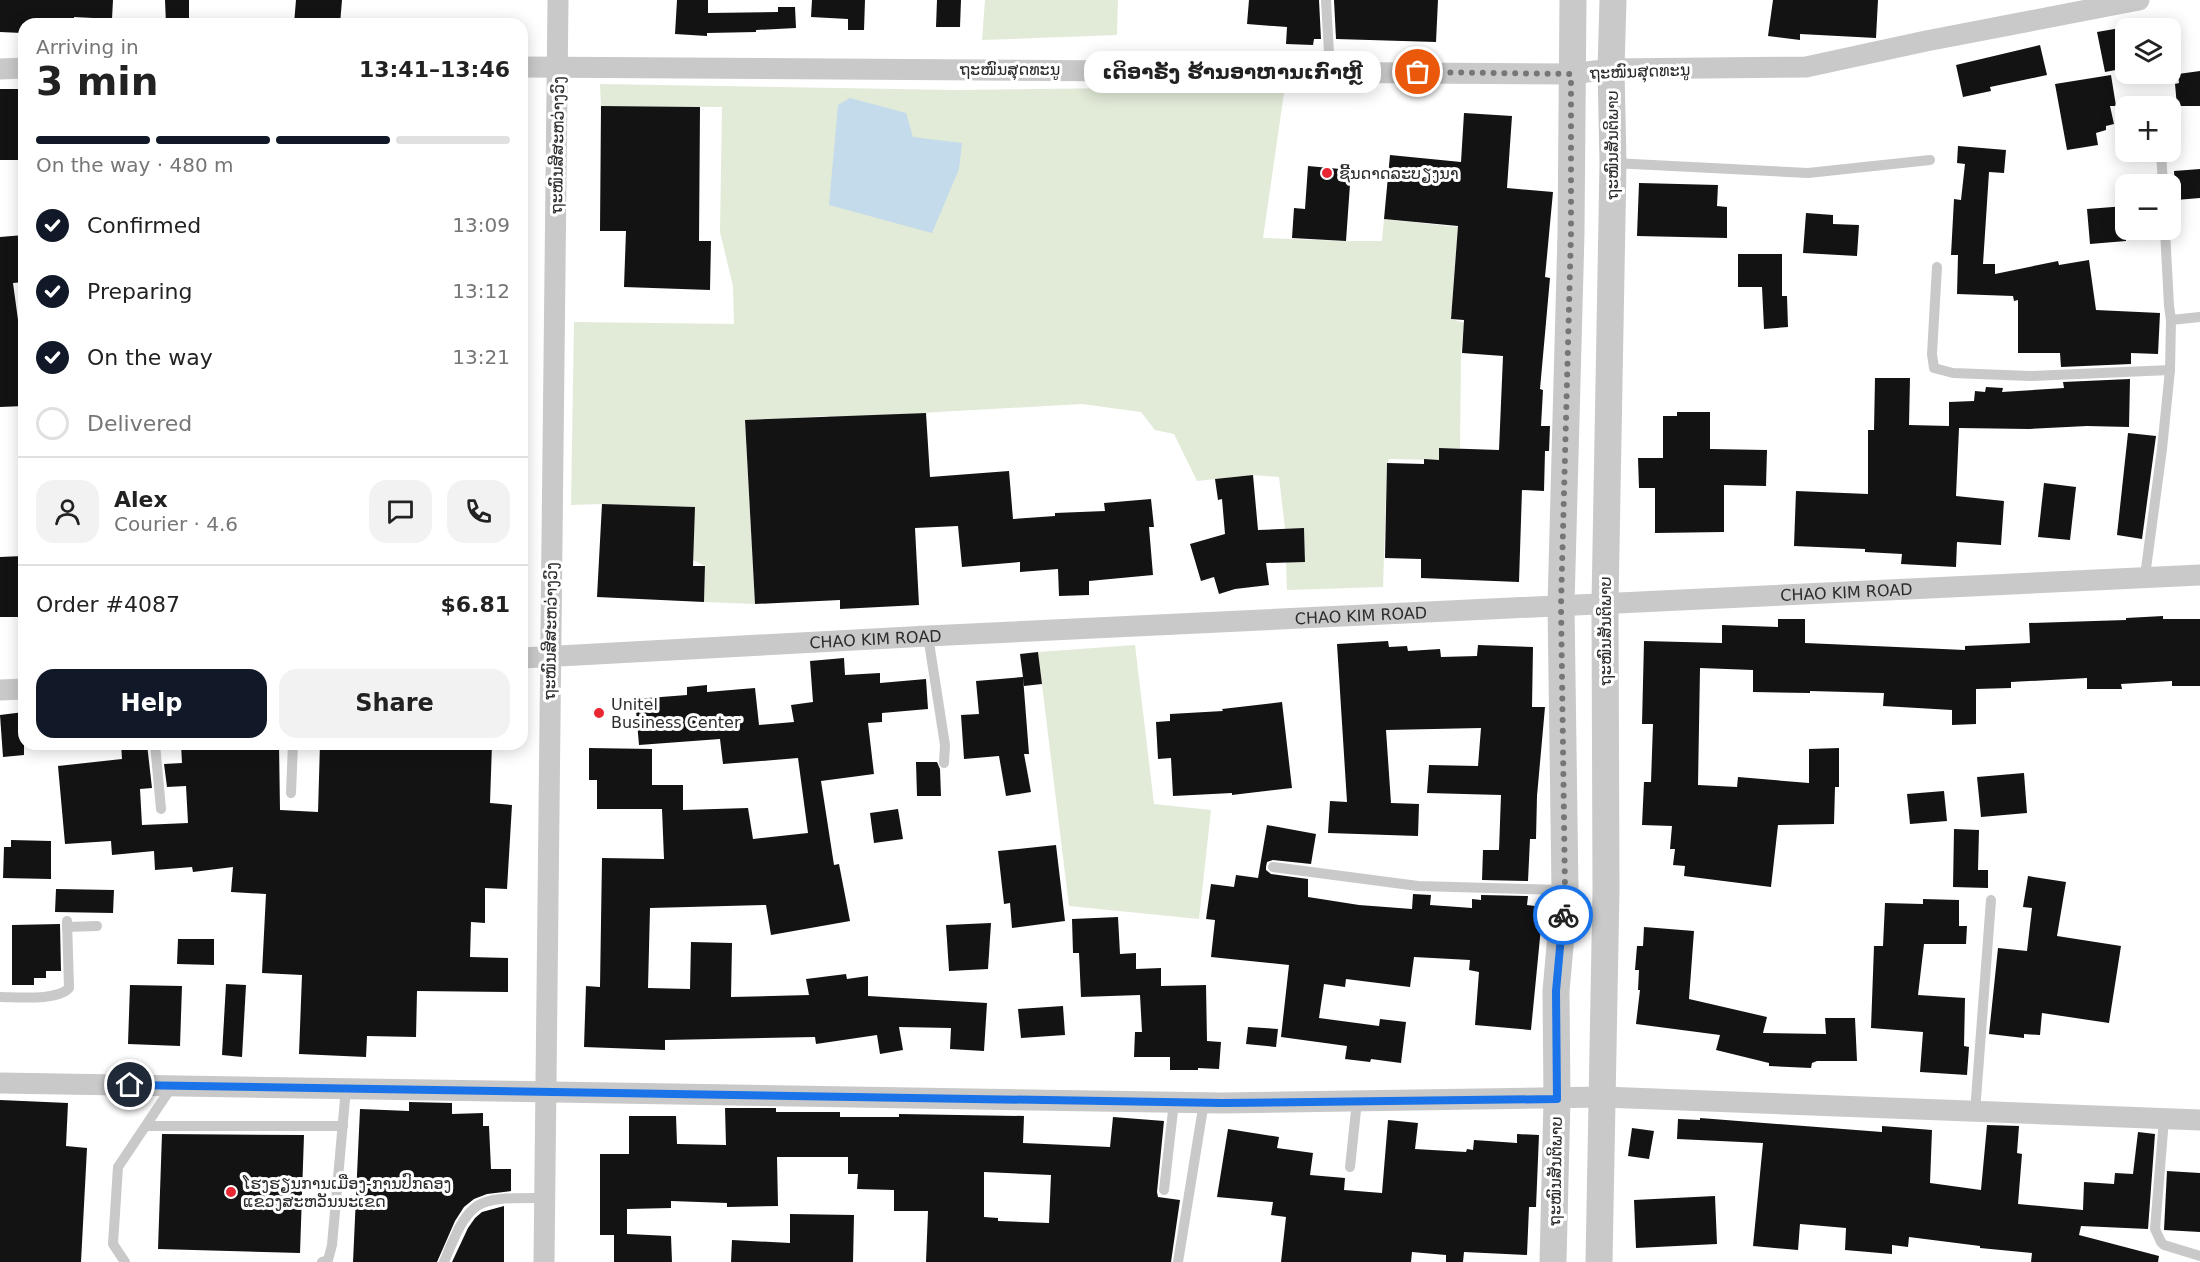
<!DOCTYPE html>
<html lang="en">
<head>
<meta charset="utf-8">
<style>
  body { margin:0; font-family:"DejaVu Sans","Noto Sans Lao",sans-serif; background:#f2f2f2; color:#222; height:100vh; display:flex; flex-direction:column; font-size:22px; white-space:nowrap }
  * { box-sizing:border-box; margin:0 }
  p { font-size:20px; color:#767676 }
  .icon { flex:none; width:33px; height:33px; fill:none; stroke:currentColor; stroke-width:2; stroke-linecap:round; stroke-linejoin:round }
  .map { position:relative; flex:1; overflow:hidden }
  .drawer { position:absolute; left:18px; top:18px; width:510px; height:732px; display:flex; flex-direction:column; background:#fff; border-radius:18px; box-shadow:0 3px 15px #0003 }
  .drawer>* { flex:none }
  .fabs { position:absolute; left:2115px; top:18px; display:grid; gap:12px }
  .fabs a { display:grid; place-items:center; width:66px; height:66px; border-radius:12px; background:#fff; box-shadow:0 3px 15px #0003; font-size:30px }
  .pin { position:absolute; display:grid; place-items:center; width:51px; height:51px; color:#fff; margin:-26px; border:3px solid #fff; border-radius:50%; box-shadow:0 2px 6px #0007 }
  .courier { position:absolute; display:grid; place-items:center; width:60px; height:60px; margin:-30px; border:4px solid #1a73e8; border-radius:50%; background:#fff; color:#222; box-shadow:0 2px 8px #0007 }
  .bubble { position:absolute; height:42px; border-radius:18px; background:#fff; box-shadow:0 3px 15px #0003; font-size:20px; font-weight:700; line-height:42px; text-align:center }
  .head em { font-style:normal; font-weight:700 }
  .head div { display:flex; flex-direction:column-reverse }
  .head { display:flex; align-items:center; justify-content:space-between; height:102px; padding:0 18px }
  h1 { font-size:39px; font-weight:700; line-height:45px }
  .bar { display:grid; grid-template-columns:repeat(4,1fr); gap:9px 6px; align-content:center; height:72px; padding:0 18px }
  .bar i { height:8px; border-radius:4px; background:#e0e0e0 }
  .bar .active { background:#111827 }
  .bar p { grid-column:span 4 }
  .line { display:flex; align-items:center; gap:15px; padding:0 18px; border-top:2px solid #e0e0e0 }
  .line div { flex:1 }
  .round { display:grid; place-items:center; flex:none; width:63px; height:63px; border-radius:18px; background:#f2f2f2 }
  ol { padding:0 18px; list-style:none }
  li { display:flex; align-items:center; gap:18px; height:66px }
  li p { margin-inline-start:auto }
  li .icon { padding:6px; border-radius:50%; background:#111827; color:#fff; stroke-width:4 }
  li:last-child { color:#767676 }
  li i { width:33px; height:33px; border:3px solid #e0e0e0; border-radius:50% }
  .cta { display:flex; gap:12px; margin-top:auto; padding:12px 18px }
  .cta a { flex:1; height:69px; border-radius:18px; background:#111827; color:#fff; font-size:24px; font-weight:700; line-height:69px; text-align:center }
  .cta a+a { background:#f2f2f2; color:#222 }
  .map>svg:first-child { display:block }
  .green { fill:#e2ead8 }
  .water { fill:#c3dbeb }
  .building { fill:#131313; fill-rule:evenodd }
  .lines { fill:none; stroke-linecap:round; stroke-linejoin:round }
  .service { stroke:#c9c9c9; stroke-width:10 }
  .minor { stroke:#c9c9c9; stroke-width:21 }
  .tertiary { stroke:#c9c9c9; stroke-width:27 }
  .done { stroke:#767676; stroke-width:6; stroke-dasharray:0 10.8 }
  .route { stroke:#1a73e8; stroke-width:8 }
  .poi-dot { fill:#e92733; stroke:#fff; stroke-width:2 }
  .labels { text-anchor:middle; stroke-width:6; stroke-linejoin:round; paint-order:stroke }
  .street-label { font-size:16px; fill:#2c2c2c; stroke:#fff }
  .poi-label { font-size:16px; fill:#2c2c2c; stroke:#fff; text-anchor:start }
</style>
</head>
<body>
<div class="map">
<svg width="2200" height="1262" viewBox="0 0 2200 1262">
  <rect width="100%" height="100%" fill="#fff"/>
  <g class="green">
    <polygon points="985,0 1118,0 1117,35 982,40"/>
    <polygon points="600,84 955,90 1285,86 1263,238 1346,241 1382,241 1384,219 1458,227 1451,319 1464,323 1461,353 1460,448 1440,448 1439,460 1389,459 1387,463 1383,587 1287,590 1286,562 1305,562 1304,529 1285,529 1279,477 1253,475 1197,481 1174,434 1155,430 1141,412 1082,404 831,418 826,416 745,421 755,604 704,602 705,566 693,560 694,507 602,504 571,505 574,322 734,324 733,286 720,232 722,107 601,106"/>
    <polygon points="1135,645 1154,804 1211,810 1199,919 1069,906 1038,652"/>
  </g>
  <polygon class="water" points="850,98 906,113 913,137 962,143 959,169 932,233 829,205 838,105"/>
  <g class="building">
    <polygon points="0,0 113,0 112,19 74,17 74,24 22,24 22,33 0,32"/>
    <polygon points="165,0 189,0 189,24 166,24"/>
    <polygon points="296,0 342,0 340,24 294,24"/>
    <polygon points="677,0 708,0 708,13 778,12 778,7 795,7 796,28 756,30 756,32 707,33 707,36 675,34"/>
    <polygon points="812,0 865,0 864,30 848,30 848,19 811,17"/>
    <polygon points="937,0 961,0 960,27 936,27"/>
    <polygon points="1249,0 1319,0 1321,39 1314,39 1313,45 1286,44 1287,27 1247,24"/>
    <polygon points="1334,0 1438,0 1436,42 1336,39"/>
    <polygon points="1773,0 1878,0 1876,38 1800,34 1800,40 1768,36"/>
    <polygon points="2126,27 2126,68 2105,72 2097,32"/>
    <polygon points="2040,45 2047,75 1990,87 1991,91 1963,97 1956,65"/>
    <polygon points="2200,71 2200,106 2177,106 2175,84 2179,83 2178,74"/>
    <polygon points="2111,75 2116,106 2110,106 2114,124 2106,126 2106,130 2096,133 2098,145 2067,150 2055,84"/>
    <rect x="0" y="89" width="24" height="71"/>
    <polygon points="601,106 700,107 699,241 711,241 710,290 624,287 626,231 600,231"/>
    <polygon points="1464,113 1512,116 1507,188 1553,192 1545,277 1550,278 1540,389 1543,390 1541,426 1550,426 1549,451 1545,451 1544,491 1522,490 1519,582 1421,578 1421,559 1385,558 1387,463 1424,464 1424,459 1439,460 1439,448 1499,450 1503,356 1462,353 1464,320 1451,319 1458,226 1384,219 1390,155 1461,162"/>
    <polygon points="1958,146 2006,150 2004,173 1989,172 1983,264 1995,264 1995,274 2058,261 2059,265 2089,260 2096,310 2160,313 2158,354 2131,353 2131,364 2061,367 2060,353 2018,353 2018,300 2014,301 2013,296 1957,294 1958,255 1951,255 1954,199 1961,200 1965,164 1957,163"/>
    <polygon points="1308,166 1351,170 1346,241 1292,238 1294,208 1305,209"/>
    <polygon points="2200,169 2200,198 2176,200 2174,171"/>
    <polygon points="1639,183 1718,185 1717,206 1727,207 1727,238 1637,236"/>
    <polygon points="2126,206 2126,241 2090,244 2087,209"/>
    <polygon points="1806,213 1833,215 1833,224 1859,225 1857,256 1803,253"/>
    <polygon points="24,235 24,282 13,283 24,364 24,406 0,407 0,237"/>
    <polygon points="1738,254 1782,254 1782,296 1787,296 1788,327 1764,329 1762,287 1738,287"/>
    <polygon points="1875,378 1910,378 1909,425 1949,426 1949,402 1974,401 1975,391 1985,392 1986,387 2003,388 2002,392 2064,388 2063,382 2130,379 2129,427 2087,426 2029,429 1959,428 1956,496 2004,501 2001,545 1957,542 1956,567 1901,564 1902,554 1865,552 1865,549 1794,546 1796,491 1868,494 1868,430 1874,430"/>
    <polygon points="1677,412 1710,412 1710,449 1767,450 1766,486 1724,485 1724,532 1655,533 1655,488 1639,488 1638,458 1663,458 1663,416 1677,416"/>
    <polygon points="926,413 930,477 1009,471 1013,519 1055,516 1055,513 1105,511 1104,503 1151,499 1154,527 1149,527 1153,575 1089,581 1089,595 1059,596 1058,569 1020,572 1020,562 962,567 958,526 915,528 919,605 840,609 840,600 755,604 745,420"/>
    <polygon points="2128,433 2156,436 2142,539 2117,535"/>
    <polygon points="1253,475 1258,530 1304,528 1305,562 1266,563 1269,585 1235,589 1219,594 1214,577 1201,581 1190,544 1225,534 1222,499 1218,500 1215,479"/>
    <polygon points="2044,483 2076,487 2070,540 2038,537"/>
    <polygon points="602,504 695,507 693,566 705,566 704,602 597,597"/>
    <polygon points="23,556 24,617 0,617 0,557"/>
    <polygon points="2163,616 2163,619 2200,619 2200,686 2172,686 2172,681 2121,684 2122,689 2087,689 2087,678 2011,682 2011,688 1976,689 1976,724 1952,725 1952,710 1883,706 1884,693 1810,691 1810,693 1753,692 1753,670 1700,668 1698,785 1737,787 1738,777 1809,783 1809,749 1839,748 1839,787 1835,787 1834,824 1778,825 1771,887 1684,876 1685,866 1673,865 1675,849 1670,849 1672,826 1642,825 1644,782 1651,782 1653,724 1642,724 1644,641 1722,643 1722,625 1778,627 1778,619 1805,619 1805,643 1965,650 1965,646 2030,643 2029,623 2126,620 2126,618"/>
    <polygon points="1388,641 1389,647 1407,646 1408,651 1440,649 1441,657 1477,656 1478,645 1533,647 1532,707 1545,707 1537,796 1536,839 1530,839 1528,881 1482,880 1483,850 1499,850 1501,795 1427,793 1429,765 1478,766 1481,728 1386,730 1391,803 1419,804 1418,836 1328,833 1330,801 1347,802 1337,644"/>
    <polygon points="1038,652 1042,684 1024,686 1023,677 1029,754 1024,754 1031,792 1006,796 999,756 964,759 961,715 979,714 976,681 1023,677 1020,654"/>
    <polygon points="844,658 845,675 880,673 880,683 926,679 928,709 882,713 882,722 868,723 874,774 821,781 834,865 839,864 850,921 771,935 766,905 650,908 648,988 690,989 691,942 732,943 731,997 809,995 806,979 846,974 847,979 868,976 868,996 987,1003 984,1051 950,1049 951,1028 899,1027 903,1050 880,1054 877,1035 816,1044 815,1037 665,1040 665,1050 584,1047 586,986 600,987 602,858 664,859 662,809 597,809 597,780 589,780 589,748 652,749 652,785 683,785 683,810 748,808 753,839 808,833 798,758 723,764 720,739 639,745 635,699 687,695 687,687 707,685 707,692 755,688 759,725 794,722 791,705 813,702 810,661"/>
    <polygon points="1282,702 1292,788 1232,795 1232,793 1173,796 1171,758 1158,759 1156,722 1170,721 1170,714 1223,711 1222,709"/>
    <polygon points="24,712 24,755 3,757 0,715"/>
    <polygon points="121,744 147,744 152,788 140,789 142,825 188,823 186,786 167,787 164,764 182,763 181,744 279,744 280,810 318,812 320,744 492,744 490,803 512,805 507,889 485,888 485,923 471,922 470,957 508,958 508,992 417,991 416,1037 367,1036 366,1057 299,1054 302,975 262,973 266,894 231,892 233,867 193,872 192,867 155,870 154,851 112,855 111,841 65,844 58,766 122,759"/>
    <polygon points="916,762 937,762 940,769 941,796 917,796"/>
    <polygon points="2024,773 2027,813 1981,817 1977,777"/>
    <polygon points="1944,791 1947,821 1910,824 1907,794"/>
    <polygon points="898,809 903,839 874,843 870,813"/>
    <polygon points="1267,825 1316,834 1311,864 1273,860 1267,862 1266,867 1266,870 1271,874 1308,879 1308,897 1359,905 1412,909 1413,894 1431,895 1430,905 1472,908 1472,899 1481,900 1481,895 1528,896 1527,905 1543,907 1531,1030 1475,1025 1479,972 1469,970 1470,960 1414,957 1410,987 1346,979 1345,987 1324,984 1319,1018 1379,1026 1380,1019 1406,1022 1401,1063 1371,1059 1370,1062 1345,1059 1347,1046 1281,1037 1289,965 1211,957 1215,920 1206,919 1211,884 1234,887 1236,875 1258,878"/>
    <polygon points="1954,829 1979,830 1978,870 1988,870 1988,888 1953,887"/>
    <polygon points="11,840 51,841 51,879 3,878 4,847 11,847"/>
    <polygon points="1056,845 1065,921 1012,928 1010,903 1004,904 998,851"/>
    <polygon points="2028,876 2066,882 2057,936 2121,946 2109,1023 2042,1013 2040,1035 2024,1034 2024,1038 1989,1034 1998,948 2027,951 2032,908 2023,907"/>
    <polygon points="56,889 114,890 113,913 55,912"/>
    <polygon points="1923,899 1959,900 1959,926 1967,926 1966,944 1924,944 1918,995 1965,998 1964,1046 1969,1047 1967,1075 1920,1072 1923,1032 1871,1028 1874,946 1883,946 1885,903 1923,904"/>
    <polygon points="1118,917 1120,954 1136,953 1136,969 1161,968 1161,986 1206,985 1207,1041 1221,1042 1219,1069 1198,1068 1198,1070 1170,1070 1170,1057 1134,1057 1135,1032 1142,1032 1140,995 1081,997 1079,953 1073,953 1072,919"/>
    <polygon points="991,923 988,969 949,971 946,925"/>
    <polygon points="60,924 61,971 46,971 46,978 34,978 34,985 12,985 12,925"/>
    <polygon points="1644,927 1694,931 1689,999 1767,1017 1763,1033 1826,1034 1825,1018 1855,1018 1857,1061 1817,1061 1812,1063 1811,1068 1769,1066 1769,1063 1716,1050 1720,1035 1636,1024 1640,990 1638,990 1639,970 1635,970 1637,946 1643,946"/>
    <polygon points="178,939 214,939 214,965 177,964"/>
    <polygon points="226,984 246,985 242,1057 222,1055"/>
    <polygon points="130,985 182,986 180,1046 128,1044"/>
    <polygon points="1063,1006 1065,1035 1021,1038 1018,1009"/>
    <polygon points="1248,1027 1278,1029 1276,1047 1246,1044"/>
    <polygon points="0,1100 68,1103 66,1146 87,1148 81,1262 0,1262"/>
    <polygon points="409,1102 452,1103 452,1114 483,1113 483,1126 489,1126 491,1169 511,1169 511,1191 487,1194 474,1199 464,1207 455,1221 437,1262 353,1262 360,1109 409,1111"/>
    <path d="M725 1108H776V1112H840V1117H899V1114L1024 1116 1023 1143 1110 1147 1113 1117 1164 1121 1157 1192 1158 1197 1180 1200 1171 1262H926L928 1211H894V1190L857 1189 858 1174H848V1157H777L778 1206 727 1207V1203L671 1201V1208L627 1209V1234L671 1236 672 1262H614V1235H600V1154H629V1116H676L677 1144 726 1145ZM984 1172 1051 1175 1049 1223 998 1221V1218L984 1217Z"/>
    <polygon points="1700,1118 1882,1132 1882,1126 1932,1130 1930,1183 1981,1190 1987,1125 2019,1126 2017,1153 2022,1154 2018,1204 2083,1210 2084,1182 2114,1184 2115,1173 2133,1174 2138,1132 2155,1134 2148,1229 2081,1226 2079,1235 2159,1256 2158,1262 2031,1262 2032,1253 1980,1248 1980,1246 1909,1237 1908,1247 1892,1245 1892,1254 1845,1250 1846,1228 1800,1224 1798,1250 1753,1246 1763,1143 1677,1139 1678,1119 1700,1120"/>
    <polygon points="1388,1120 1418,1123 1415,1149 1466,1152 1467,1149 1473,1150 1474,1140 1517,1143 1517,1134 1539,1135 1536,1207 1529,1207 1527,1255 1464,1252 1463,1262 1446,1262 1446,1255 1412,1252 1411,1262 1281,1262 1286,1217 1271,1215 1273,1202 1217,1197 1228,1129 1279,1137 1277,1148 1313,1153 1310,1175 1345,1178 1344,1190 1382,1193"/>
    <polygon points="1632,1128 1654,1131 1649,1159 1628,1156"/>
    <polygon points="162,1134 304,1135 300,1253 158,1249"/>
    <polygon points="2167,1171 2200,1173 2200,1232 2164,1230"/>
    <polygon points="1715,1196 1717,1244 1636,1248 1634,1200"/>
    <polygon points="504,1206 504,1262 452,1262 468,1228 475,1218 482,1212"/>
    <polygon points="790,1214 854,1215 853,1262 731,1262 732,1240 790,1243"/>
  </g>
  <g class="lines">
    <g class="service">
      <polyline points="1326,0 1330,71"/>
      <polyline points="2161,152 2163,184"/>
      <polyline points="1613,163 1808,173 1930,160"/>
      <polyline points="1937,267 1932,354 1934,368 1953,373 2030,376 2170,370"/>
      <polyline points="2171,320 2200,317"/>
      <polyline points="2145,576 2162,449 2170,370 2171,320 2169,306 2165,230"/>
      <polyline points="928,636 945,745 944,763"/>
      <polyline points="155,744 161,809"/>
      <polyline points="291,793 293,744"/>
      <polyline points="1273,867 1418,886 1565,890"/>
      <polyline points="67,927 97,926"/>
      <path d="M0 997C17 997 58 1001 69 988L67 921"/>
      <polyline points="1975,1112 1991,900"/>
      <polyline points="2164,1119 2155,1229 2161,1242 2164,1245 2200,1256"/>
      <polyline points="146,1126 343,1126"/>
      <polyline points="1350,1167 1357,1101"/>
      <polyline points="1164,1190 1174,1102"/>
      <polyline points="125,1262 113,1244 118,1167 173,1085"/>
      <polyline points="322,1262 328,1260 332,1245 346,1088"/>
      <path d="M444 1262C471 1196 475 1198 544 1198"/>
      <polyline points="1178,1262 1204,1102"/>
    </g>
    <g class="minor">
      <polyline points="522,67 1571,74 1611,69 1806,67 1926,41 2139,0"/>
      <polyline points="0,69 24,68"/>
      <path id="s1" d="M522 658 928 636 2200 575"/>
      <polyline points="0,690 24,689"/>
      <polyline points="0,1083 1222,1103 1603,1097 2200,1120"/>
      <polyline points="544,1262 558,0"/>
    </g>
    <g class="tertiary">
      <polyline points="1553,1262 1557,1099 1556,991 1565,890 1561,605 1571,233 1573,0"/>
      <polyline points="1599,1262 1606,890 1605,603 1613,163 1611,69 1613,0"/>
    </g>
  </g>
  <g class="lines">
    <polyline class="done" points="1418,72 1571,74 1571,233 1561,605 1565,890 1563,915"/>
    <polyline class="route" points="130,1085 1222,1103 1557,1099 1556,991 1563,915"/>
  </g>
  <g class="poi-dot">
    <circle cx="1327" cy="173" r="6"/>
    <circle cx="599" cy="713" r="6"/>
    <circle cx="231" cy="1192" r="6"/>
  </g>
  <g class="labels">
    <g class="street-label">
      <text x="1010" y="75">ຖະໜົນສຸດທະນູ</text>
      <text transform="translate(1640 71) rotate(-2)" y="6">ຖະໜົນສຸດທະນູ</text>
      <text transform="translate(557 145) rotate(-89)" y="6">ຖະໜົນສີສະຫວ່າງວົງ</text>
      <text transform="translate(1612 145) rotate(-90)" y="6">ຖະໜົນສັນຕິພາບ</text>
      <text dy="6" stroke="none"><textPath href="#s1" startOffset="1326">CHAO KIM ROAD</textPath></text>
      <text dy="6" stroke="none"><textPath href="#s1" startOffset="840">CHAO KIM ROAD</textPath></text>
      <text transform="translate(550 631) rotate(-89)" y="6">ຖະໜົນສີສະຫວ່າງວົງ</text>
      <text transform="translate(1605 631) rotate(-90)" y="6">ຖະໜົນສັນຕິພາບ</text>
      <text dy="6" stroke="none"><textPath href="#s1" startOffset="354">CHAO KIM ROAD</textPath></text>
      <text transform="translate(1555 1171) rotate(-89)" y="6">ຖະໜົນສັນຕິພາບ</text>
    </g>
    <g class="poi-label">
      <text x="1339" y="179">ຊີ້ນດາດລະບຽງນາ</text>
      <text x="611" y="710">Unitel<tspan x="611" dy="18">Business Center</tspan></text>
      <text x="243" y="1189">ໂຮງຮຽນການເມືອງ-ການປົກຄອງ<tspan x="243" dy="18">ແຂວງສະຫວັນນະເຂດ</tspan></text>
    </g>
  </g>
</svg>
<div class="fabs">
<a><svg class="icon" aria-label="layers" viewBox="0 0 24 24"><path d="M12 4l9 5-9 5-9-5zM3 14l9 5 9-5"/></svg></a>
<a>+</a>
<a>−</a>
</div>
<div class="pin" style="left:1418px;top:72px;background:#ea580c"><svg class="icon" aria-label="bag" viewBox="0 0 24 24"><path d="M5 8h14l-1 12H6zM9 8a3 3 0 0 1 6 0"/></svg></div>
<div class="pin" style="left:130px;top:1085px;background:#1f2937"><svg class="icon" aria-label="home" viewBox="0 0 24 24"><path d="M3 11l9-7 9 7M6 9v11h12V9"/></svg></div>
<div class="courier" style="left:1563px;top:915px"><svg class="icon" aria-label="bike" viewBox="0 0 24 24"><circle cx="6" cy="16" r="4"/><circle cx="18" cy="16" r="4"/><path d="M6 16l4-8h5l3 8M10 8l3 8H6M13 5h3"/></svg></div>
<div class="bubble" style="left:1084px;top:51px;width:297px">ເດິອາຣັງ ຮ້ານອາຫານເກົາຫຼີ</div>
<section class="drawer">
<div class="head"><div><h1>3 min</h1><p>Arriving in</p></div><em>13:41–13:46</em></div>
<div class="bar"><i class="active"></i><i class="active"></i><i class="active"></i><i></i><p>On the way · 480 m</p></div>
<ol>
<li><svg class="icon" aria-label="check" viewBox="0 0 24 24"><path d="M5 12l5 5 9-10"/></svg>Confirmed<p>13:09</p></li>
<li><svg class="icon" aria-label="check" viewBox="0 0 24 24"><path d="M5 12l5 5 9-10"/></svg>Preparing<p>13:12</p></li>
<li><svg class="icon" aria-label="check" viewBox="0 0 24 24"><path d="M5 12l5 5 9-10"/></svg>On the way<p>13:21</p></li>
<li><i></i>Delivered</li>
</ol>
<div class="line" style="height:108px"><a class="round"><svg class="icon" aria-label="person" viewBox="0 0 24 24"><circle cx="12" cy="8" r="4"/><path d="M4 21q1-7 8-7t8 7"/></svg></a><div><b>Alex</b><p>Courier · 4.6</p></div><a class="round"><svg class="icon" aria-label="chat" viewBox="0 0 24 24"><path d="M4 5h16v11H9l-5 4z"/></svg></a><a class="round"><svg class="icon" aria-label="phone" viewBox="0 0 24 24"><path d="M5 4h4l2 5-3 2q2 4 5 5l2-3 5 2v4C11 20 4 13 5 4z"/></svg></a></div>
<div class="line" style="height:78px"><div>Order #4087</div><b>$6.81</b></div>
<div class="cta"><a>Help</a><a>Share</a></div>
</section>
</div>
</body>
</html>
